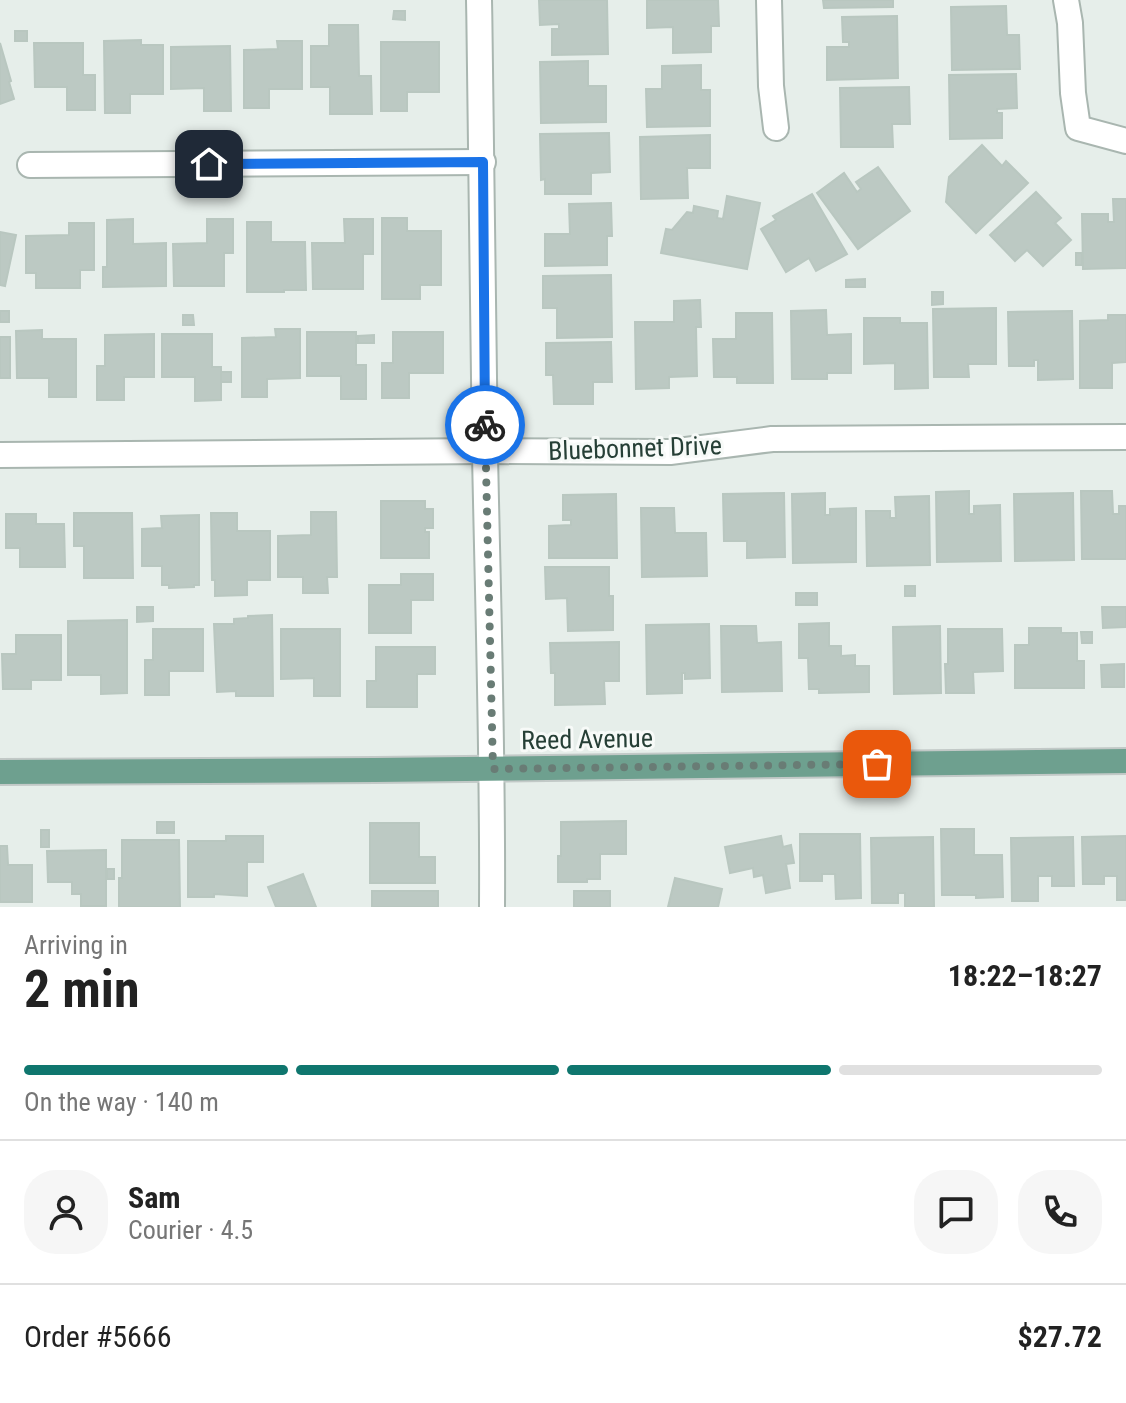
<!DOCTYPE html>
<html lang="en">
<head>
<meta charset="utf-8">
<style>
  body { margin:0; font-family:"Roboto Condensed",sans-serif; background:#f6f6f6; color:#222; height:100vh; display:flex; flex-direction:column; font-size:30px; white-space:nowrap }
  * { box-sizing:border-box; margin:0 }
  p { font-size:26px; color:#767676 }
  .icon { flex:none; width:44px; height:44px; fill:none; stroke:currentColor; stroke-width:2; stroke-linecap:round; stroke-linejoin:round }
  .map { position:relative; height:907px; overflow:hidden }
  .panel { display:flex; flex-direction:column; background:#fff; flex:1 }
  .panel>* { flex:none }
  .pin { position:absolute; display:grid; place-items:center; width:68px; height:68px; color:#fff; margin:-34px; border-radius:16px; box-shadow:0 4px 12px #0006 }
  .courier { position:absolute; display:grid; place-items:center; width:80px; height:80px; margin:-40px; border:6px solid #1a73e8; border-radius:50%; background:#fff; color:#222; box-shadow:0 2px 10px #0007 }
  .overview em { font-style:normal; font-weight:700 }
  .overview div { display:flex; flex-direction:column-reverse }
  .overview { display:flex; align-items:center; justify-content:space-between; height:136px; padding:0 24px }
  h1 { font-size:52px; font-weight:700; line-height:60px }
  .bar { display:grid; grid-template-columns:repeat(4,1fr); gap:12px 8px; align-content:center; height:96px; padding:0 24px }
  .bar i { height:10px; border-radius:6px; background:#e0e0e0 }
  .bar .current { background:#0f766e }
  .bar p { grid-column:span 4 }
  .line { display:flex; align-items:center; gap:20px; padding:0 24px; border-top:2px solid #e0e0e0 }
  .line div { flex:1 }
  .round { display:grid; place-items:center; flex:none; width:84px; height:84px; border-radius:32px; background:#f6f6f6 }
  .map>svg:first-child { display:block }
  .building { fill:#bcc9c3; stroke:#b9c7c0; stroke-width:2 }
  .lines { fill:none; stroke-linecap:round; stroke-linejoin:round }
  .minor-casing { stroke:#a9b6b0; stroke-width:28 }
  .major-casing { stroke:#c2c9c7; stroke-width:28 }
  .minor { stroke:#fff; stroke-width:24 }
  .major { stroke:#6ea08f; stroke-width:24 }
  .done { stroke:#697c75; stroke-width:8; stroke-dasharray:0 14.4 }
  .route { stroke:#1a73e8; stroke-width:10 }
  .labels { text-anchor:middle; stroke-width:6; stroke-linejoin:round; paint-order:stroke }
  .street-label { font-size:26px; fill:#263f36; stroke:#f7faf8 }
</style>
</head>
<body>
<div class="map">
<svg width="1126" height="907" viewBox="0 0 1126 907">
  <rect width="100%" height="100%" fill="#e6eeea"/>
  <g class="building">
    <polygon points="539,0 607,0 608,54 552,55 552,29 559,29 559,24 540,25"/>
    <polygon points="647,0 718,0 719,26 711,26 711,52 673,53 673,27 647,28"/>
    <polygon points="823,0 893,0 893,7 824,8"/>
    <polygon points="1006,6 1007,35 1019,35 1020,69 952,70 951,7"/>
    <polygon points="394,11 405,11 405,20 393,19"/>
    <polygon points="897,16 898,78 827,80 827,47 849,47 849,42 843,42 842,17"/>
    <polygon points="329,25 358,25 359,76 371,76 372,114 330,114 330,87 311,87 311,46 329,46"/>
    <rect x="15" y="31" width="12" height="10"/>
    <polygon points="141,40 141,45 163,45 163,94 130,94 130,113 105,113 104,41"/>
    <polygon points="277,41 302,41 302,89 269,89 269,108 244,108 244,50 278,49"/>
    <polygon points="381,42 439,42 439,92 407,92 407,111 381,111"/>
    <polygon points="0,43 11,81 9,82 14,99 0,104"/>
    <polygon points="34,43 83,43 83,75 95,75 95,110 67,110 67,87 35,87"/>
    <polygon points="230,46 231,111 204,111 204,88 171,89 171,47"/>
    <polygon points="588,61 588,86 606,86 606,122 541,123 540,62"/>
    <polygon points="701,65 701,90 710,90 710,126 647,127 646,89 662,89 662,66"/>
    <polygon points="1016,74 1017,108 997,109 997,113 1002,113 1002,138 950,139 949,75"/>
    <polygon points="909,87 910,124 892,124 893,147 841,147 840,88"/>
    <polygon points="609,133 610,172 591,173 591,194 545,194 545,179 541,180 540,134"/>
    <polygon points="710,135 710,168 687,168 688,198 641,199 640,137"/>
    <polygon points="982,145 1002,166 1006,161 1028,183 976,233 946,202 949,177"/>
    <polygon points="878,167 910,211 858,249 817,193 844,173 857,192 861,189 856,182"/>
    <polygon points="1036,192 1061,218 1055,223 1071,240 1043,266 1027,250 1015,261 990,235"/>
    <polygon points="812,194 847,254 816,271 809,258 786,272 761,229 776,220 773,216"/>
    <polygon points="727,196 760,203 747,269 661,253 666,229 672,230 687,212 693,213 694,206 718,211 717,218 723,219"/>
    <polygon points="1113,199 1126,199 1126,268 1083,269 1082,214 1108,214 1108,222 1114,222"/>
    <polygon points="611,203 612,236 607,236 607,265 545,266 545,234 570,234 569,204"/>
    <polygon points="382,218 407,218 407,231 441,231 441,285 420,285 420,299 382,299"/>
    <polygon points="133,219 133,244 166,243 166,286 103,287 103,267 107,267 107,220"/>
    <polygon points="207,219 233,219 233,253 224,253 224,286 174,286 173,244 207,243"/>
    <polygon points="344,219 373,219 373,254 363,254 363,289 313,289 312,243 345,243"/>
    <polygon points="247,222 271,222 271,242 305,242 306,290 284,290 284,292 247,292"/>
    <polygon points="69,223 94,223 94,270 80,270 80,288 36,288 36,273 26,273 26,236 69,235"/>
    <polygon points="0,232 16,235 5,286 0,285"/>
    <rect x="1076" y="253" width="6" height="12"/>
    <polygon points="611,275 612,337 557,338 557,308 543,308 543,276"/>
    <polygon points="865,279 865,287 846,287 846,280"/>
    <polygon points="932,292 943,292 943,304 932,305"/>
    <polygon points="700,300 701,327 696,327 697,376 669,377 669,388 636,389 635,322 674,322 674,301"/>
    <polygon points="996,308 996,364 968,364 969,377 934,377 933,309"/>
    <polygon points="826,310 827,335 851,334 851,373 827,373 827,379 792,379 791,311"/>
    <rect x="0" y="311" width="9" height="11"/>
    <polygon points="1072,311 1073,379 1038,380 1038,360 1034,360 1034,366 1009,366 1008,312"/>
    <polygon points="736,313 772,313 773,383 737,383 737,377 714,377 713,339 736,339"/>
    <polygon points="183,315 193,315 194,325 183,325"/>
    <polygon points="1108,315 1126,315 1126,362 1112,363 1112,388 1080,388 1080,321 1108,320"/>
    <polygon points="864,318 900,318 900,323 927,323 928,388 895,389 895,363 864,364"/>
    <polygon points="275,329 300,329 300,378 267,379 267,397 242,397 242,338 276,337"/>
    <polygon points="42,330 42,339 76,339 76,397 49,397 49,378 17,378 16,331"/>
    <polygon points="307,332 356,332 356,365 366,365 366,399 341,399 341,376 307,376"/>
    <polygon points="393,332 443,332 443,373 409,373 409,398 382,398 382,363 393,363"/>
    <polygon points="154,334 154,377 124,377 124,400 97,400 97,366 105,366 105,335"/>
    <polygon points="162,334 212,334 212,367 221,367 221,400 195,401 195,377 162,377"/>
    <polygon points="374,335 374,343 358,343 358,336"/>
    <rect x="0" y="337" width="10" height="41"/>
    <polygon points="611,342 612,382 593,382 593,404 554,404 553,375 546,375 546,343"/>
    <rect x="221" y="372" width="10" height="10"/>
    <polygon points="969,491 969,514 974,514 974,506 1000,505 1001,561 937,562 936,492"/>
    <polygon points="1081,491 1112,491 1113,514 1119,514 1119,506 1126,506 1126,559 1082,559"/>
    <polygon points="784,493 785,557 747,558 747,541 724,541 723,494"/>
    <polygon points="825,493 825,515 830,515 830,509 856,508 856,562 793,563 792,494"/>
    <polygon points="1073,493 1074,560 1015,561 1014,494"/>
    <polygon points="616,494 617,558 549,558 549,526 571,525 571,520 563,520 563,495"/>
    <polygon points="929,496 930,565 867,566 866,511 890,511 890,518 896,518 895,497"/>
    <polygon points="381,501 425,501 425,509 433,509 433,528 425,528 425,532 429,532 429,558 381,558"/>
    <polygon points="641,508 674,508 675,533 706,533 707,576 642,577"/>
    <polygon points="311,512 336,512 337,577 327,577 328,593 303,593 303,577 278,577 278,536 311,535"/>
    <polygon points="74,513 132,513 133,578 84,578 84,546 74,546"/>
    <polygon points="211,513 237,513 237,531 270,531 270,580 247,580 247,595 215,596 215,580 212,580"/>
    <polygon points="6,514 36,514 36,524 64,524 65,567 20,567 20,548 6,548"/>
    <polygon points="199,515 199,585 194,585 194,587 169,588 169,585 162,585 162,566 142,566 142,529 162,528 161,516"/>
    <polygon points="545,567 609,567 609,596 613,596 613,630 568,631 567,598 546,599"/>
    <polygon points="401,574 433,574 433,600 411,600 411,633 369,633 369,585 401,585"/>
    <rect x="905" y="586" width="10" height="10"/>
    <rect x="796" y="593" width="21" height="12"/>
    <polygon points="137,607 153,607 153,621 137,622"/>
    <polygon points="1102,607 1126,607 1126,627 1103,628"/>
    <polygon points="272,615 273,696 236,696 236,691 217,692 214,624 234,624 234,619 248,618 248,616"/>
    <polygon points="127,620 127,693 101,694 101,675 68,675 68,621"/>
    <polygon points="829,623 829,646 841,646 841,656 855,655 855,666 869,666 869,692 819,693 819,689 809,689 808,658 799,658 799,624"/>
    <polygon points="709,624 710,678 685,679 685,673 682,673 682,693 647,694 646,625"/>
    <polygon points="721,626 756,626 757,643 781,642 782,691 722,692"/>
    <polygon points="940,626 941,693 894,694 893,627"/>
    <polygon points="1029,628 1061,628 1061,633 1077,633 1077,661 1084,661 1084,688 1015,688 1015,645 1029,645"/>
    <polygon points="153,629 203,629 203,671 169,671 169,695 145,695 145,660 153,660"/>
    <polygon points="281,629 340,629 340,696 314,696 314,678 281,679"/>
    <polygon points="948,629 1002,629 1003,671 973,672 974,693 946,693 945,664 948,664"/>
    <polygon points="1081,632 1092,632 1092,643 1082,643"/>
    <polygon points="16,635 61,635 61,680 31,680 31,689 3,689 2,654 16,654"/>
    <polygon points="619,642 619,681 604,681 605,704 555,705 555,673 551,673 550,643"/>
    <polygon points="376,647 435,647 435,674 417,674 417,707 367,707 367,681 376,681"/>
    <polygon points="1124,664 1124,687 1102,687 1101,665"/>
    <polygon points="626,821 626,854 600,854 600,879 587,879 587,882 558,882 558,856 561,856 561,822"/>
    <rect x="157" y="822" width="17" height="11"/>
    <polygon points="370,823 419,823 419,857 435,857 435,883 370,883"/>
    <polygon points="941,829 974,829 974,855 1002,855 1003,897 976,898 976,895 942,895"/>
    <rect x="41" y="830" width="8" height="17"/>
    <polygon points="800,834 860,834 861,898 836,899 835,874 822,874 822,881 800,881"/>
    <polygon points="226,836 263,836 263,862 247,862 247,896 214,894 214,897 188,897 188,841 226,841"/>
    <polygon points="781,836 783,847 791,845 794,863 786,864 790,888 766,893 763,875 754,877 753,868 730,873 725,847"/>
    <polygon points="1126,836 1126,900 1117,900 1117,876 1104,876 1104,884 1083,884 1082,837"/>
    <polygon points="933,837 934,907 905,907 905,893 898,893 898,903 872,903 871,838"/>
    <polygon points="1073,837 1074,886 1052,886 1052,876 1038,876 1038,901 1012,901 1011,838"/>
    <polygon points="122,840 179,840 180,907 119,907 119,878 122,878"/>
    <polygon points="0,846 7,846 8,865 32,865 32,902 0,902"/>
    <polygon points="106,850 106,906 81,906 81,894 72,894 72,882 48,882 47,851"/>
    <rect x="107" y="869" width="7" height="10"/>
    <polygon points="303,874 316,907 276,907 268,887"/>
    <polygon points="675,878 722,889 718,907 668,907"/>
    <rect x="372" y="891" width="66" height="16"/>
    <rect x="574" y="891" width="36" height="16"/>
  </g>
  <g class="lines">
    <defs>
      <g id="minor">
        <path d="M479 0C482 151 483 302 485 454 488 605 493 756 492 907"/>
        <polyline points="769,0 771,86 776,128"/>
        <polyline points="1066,0 1070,23 1073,93 1078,128 1126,141"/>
        <polyline points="30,165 483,162"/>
        <polyline points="0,455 485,451 670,452 772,439 1126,437"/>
      </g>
      <polyline id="major" points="0,772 375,770 1126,761"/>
    </defs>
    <use href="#minor" class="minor-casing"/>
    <use href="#major" class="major-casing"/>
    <use href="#minor" class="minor"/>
    <use href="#major" class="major"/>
  </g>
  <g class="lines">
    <polyline class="done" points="485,425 493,769 877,764"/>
    <polyline class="route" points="209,164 483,162 485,425"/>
  </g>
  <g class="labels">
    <g class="street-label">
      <text transform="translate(635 448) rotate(-2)" y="9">Bluebonnet Drive</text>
      <text transform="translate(587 739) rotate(-1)" y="9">Reed Avenue</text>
    </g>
  </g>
</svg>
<div class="pin" style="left:877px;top:764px;background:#ea580c"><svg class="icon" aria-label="bag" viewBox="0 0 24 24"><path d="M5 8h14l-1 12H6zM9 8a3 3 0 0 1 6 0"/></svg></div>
<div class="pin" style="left:209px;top:164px;background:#1f2937"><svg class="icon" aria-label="home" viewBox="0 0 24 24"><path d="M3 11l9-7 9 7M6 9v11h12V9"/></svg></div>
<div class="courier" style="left:485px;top:425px"><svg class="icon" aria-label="bike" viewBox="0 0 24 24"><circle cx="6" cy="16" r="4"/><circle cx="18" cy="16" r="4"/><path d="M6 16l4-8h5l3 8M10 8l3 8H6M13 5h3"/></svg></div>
</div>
<section class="panel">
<div class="overview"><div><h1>2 min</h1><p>Arriving in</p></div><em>18:22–18:27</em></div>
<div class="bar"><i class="current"></i><i class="current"></i><i class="current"></i><i></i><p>On the way · 140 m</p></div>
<div class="line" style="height:144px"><a class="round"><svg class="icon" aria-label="person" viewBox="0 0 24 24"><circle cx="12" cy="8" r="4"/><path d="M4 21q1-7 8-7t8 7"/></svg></a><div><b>Sam</b><p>Courier · 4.5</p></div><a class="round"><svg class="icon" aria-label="chat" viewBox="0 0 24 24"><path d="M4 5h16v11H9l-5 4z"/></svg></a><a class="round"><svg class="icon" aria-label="phone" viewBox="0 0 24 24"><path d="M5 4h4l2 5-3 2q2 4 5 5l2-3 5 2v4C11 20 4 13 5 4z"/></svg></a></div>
<div class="line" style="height:104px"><div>Order #5666</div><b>$27.72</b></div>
</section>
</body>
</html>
